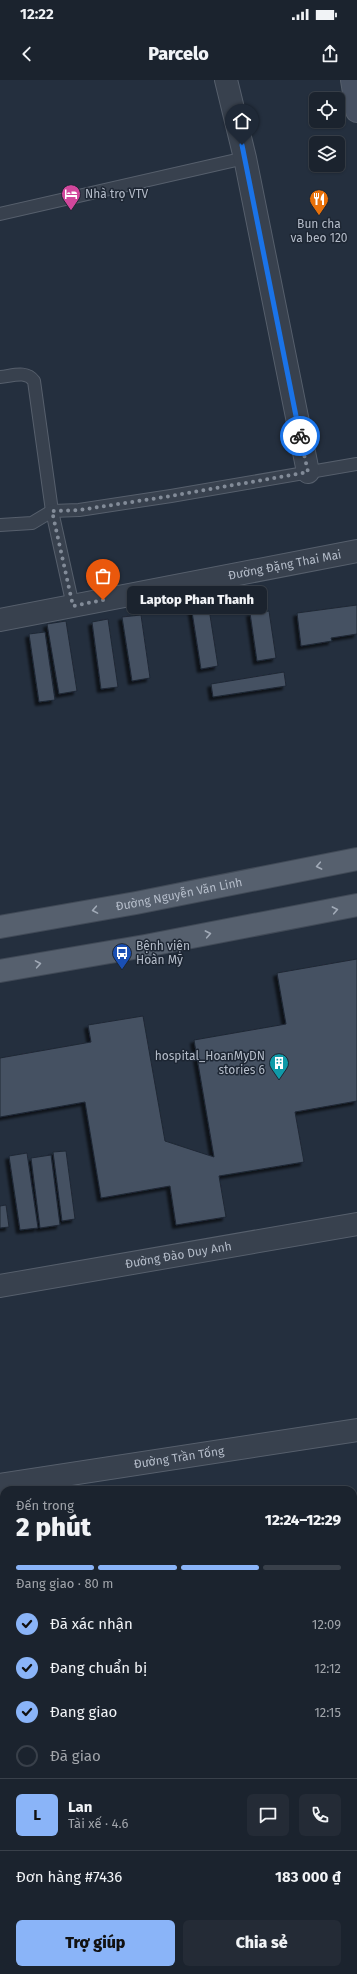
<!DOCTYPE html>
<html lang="vi">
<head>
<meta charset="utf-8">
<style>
  body { margin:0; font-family:"Fira Sans",sans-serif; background:#242b36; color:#f1f3f6; height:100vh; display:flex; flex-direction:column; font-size:15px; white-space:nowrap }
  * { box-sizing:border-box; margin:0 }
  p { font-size:13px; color:#a0a4aa }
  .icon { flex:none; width:22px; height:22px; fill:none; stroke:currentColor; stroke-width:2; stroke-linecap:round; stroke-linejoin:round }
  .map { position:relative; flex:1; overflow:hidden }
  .sheet { position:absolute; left:0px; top:1406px; width:357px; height:488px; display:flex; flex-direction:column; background:#1b232e; border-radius:12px 12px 0 0; box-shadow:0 1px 3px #0004,0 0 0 1px #39404a }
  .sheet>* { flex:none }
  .tools { position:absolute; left:309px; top:12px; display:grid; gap:8px }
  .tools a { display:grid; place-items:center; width:36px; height:36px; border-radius:6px; background:#1b232e; box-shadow:0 1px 3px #0004,0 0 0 1px #39404a; font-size:20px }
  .pin { position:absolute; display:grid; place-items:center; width:34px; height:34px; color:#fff; margin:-41px -17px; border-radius:50% 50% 50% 0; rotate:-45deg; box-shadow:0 0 4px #0007 }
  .pin .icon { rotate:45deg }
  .courier { position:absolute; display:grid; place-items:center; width:40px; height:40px; margin:-20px; border:3px solid #1a73e8; border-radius:50%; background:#fff; color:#222; box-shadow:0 1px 5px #0007 }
  .bubble { position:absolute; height:28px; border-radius:6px; background:#1b232e; box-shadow:0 1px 3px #0004,0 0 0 1px #39404a; font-size:13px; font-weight:800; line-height:28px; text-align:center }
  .overview em { font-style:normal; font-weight:800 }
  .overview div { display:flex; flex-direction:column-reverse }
  .overview { display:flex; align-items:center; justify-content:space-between; height:68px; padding:0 16px }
  h1 { font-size:26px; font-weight:800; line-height:30px }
  .bar { display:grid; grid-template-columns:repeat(4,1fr); gap:6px 4px; align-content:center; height:48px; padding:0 16px }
  .bar i { height:5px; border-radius:3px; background:#39404a }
  .bar .selected { background:#8ab4f8 }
  .bar p { grid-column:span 4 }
  .line { display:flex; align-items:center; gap:10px; padding:0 16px; border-top:1px solid #39404a }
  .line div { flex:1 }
  .round { display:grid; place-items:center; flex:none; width:42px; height:42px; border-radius:6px; background:#242b36 }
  ol { padding:0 16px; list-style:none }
  li { display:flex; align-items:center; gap:12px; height:44px }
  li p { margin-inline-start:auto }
  li .icon { padding:4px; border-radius:50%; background:#8ab4f8; color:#111; stroke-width:4 }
  li:last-child { color:#a0a4aa }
  li i { width:22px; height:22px; border:2px solid #39404a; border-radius:50% }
  .button { display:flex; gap:8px; margin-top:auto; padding:8px 16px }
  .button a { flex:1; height:46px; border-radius:6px; background:#8ab4f8; color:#111; font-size:16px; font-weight:800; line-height:46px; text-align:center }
  .button a+a { background:#242b36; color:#f1f3f6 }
  .status { display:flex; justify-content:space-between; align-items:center; height:28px; padding:0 20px; background:#1b232e; direction:ltr }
  .status svg { height:11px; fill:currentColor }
  header { display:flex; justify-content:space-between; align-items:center; height:52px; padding:0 16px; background:#1b232e; font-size:18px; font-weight:800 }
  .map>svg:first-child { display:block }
  .building { fill:#455162; stroke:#1f2835; filter:url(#shadow) }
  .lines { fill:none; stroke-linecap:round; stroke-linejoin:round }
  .lane-casing { stroke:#565f6c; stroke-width:14 }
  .street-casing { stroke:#565f6c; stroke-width:24 }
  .secondary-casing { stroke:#565f6c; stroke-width:24 }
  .primary-casing { stroke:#414a57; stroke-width:24 }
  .lane { stroke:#38414e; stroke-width:12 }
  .street { stroke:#38414e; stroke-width:22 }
  .secondary { stroke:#465061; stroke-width:22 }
  .primary { stroke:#56606e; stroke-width:22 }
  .oneway { stroke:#a1aab7 }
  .done { stroke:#828b98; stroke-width:4; stroke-dasharray:0 7.2 }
  .route { stroke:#1a73e8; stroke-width:5 }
  .labels { text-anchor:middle; stroke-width:3; stroke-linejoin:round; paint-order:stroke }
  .poi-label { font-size:12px; fill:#b4bcc9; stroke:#1d2633; text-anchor:start }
  .street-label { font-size:12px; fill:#b4bcc9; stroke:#1d2633 }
</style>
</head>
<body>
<div class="status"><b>12:22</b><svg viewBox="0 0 49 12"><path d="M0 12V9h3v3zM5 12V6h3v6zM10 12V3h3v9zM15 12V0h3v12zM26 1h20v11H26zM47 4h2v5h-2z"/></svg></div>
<header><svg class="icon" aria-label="back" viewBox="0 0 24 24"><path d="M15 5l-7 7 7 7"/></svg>Parcelo<svg class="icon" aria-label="share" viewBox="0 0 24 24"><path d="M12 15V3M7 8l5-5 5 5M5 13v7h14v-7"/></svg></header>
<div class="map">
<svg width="357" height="1894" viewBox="0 0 357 1894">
  <defs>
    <filter id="shadow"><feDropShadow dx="-3.5" dy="3.5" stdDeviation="1" flood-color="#0009"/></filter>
  </defs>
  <rect width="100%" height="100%" fill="#242f3e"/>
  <g class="building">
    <polygon points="207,516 218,586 201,589 190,519"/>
    <polygon points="357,525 357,554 331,558 332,561 301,566 297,533"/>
    <polygon points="269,531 276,578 257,581 250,533"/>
    <polygon points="141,535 150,598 132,601 122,537"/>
    <polygon points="108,539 118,607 101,609 92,542"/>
    <polygon points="66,541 77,611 59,614 47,544"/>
    <polygon points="45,552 55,620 39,622 29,554"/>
    <polygon points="284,592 286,606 213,617 211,604"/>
    <polygon points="357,879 357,1021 295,1032 304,1082 219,1096 226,1137 176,1145 170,1106 101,1118 85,1022 0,1037 0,978 91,962 88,945 143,936 165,1061 214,1077 194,960 286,944 277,893"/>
    <polygon points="66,1071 75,1139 62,1141 53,1072"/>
    <polygon points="27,1073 38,1148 20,1150 9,1076"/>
    <polygon points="51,1075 60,1145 40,1148 31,1078"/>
    <polygon points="6,1125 9,1147 0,1148 0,1126"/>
  </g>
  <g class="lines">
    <defs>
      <g id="lane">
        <polyline points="0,134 245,78"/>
        <path d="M0 297C12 296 26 290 34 301L52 431 73 526"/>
        <polyline points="0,445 32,443 52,431 79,430 171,416 357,384"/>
        <polyline points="353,1867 357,1866"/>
        <polyline points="154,1890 154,1894"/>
        <polyline points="341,1890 341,1894"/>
        <polyline points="211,1894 233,1890"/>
      </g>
      <g id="street">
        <polyline points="226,0 245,78 308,392"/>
        <path id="s1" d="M0 540 357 471"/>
        <path id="s2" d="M0 1206 357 1144"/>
        <path id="s3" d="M0 1405 357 1350"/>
        <polyline points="0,1554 4,1553"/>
        <polyline points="353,1690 357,1689"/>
        <polyline points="0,1764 4,1763"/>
        <polyline points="0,1815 4,1830"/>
        <polyline points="21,1890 22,1894"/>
      </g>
      <polyline id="secondary" points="352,0 357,31"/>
      <g id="primary">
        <path id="s4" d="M0 847 136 823 357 779"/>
        <polyline points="0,891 145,866 357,825"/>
      </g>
    </defs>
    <use href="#lane" class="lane-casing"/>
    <use href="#street" class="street-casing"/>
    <use href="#secondary" class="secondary-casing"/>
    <use href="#primary" class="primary-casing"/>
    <use href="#lane" class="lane"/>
    <use href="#street" class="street"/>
    <use href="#secondary" class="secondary"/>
    <use href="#primary" class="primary"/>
  </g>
  <defs><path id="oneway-chevron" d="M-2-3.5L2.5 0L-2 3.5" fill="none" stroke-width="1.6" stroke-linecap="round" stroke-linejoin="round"/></defs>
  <g class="oneway">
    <use href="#oneway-chevron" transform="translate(319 786) rotate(169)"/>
    <use href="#oneway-chevron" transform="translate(95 830) rotate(170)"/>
    <use href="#oneway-chevron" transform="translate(335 830) rotate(-11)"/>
    <use href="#oneway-chevron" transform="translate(208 854) rotate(-11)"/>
    <use href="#oneway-chevron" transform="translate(38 884) rotate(-10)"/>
  </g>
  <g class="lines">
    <polyline class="done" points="103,520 73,526 52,431 79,430 171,416 308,392 300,356"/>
    <polyline class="route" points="242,65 300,356"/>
  </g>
  <defs>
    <symbol id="hotel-pin" viewBox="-11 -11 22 30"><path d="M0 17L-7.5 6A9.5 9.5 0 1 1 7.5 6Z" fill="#d1479c" stroke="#1d2633"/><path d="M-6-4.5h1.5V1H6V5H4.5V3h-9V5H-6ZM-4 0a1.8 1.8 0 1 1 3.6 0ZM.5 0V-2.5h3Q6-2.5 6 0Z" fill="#fff"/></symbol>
    <symbol id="restaurant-pin" viewBox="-11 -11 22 30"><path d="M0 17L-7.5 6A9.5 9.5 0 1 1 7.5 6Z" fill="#e8710a" stroke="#1d2633"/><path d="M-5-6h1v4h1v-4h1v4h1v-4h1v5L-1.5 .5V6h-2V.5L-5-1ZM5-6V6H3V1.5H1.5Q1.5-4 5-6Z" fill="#fff"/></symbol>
    <symbol id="bus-pin" viewBox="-11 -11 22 30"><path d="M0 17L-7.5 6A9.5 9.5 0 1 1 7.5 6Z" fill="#1a4fb4" stroke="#1d2633"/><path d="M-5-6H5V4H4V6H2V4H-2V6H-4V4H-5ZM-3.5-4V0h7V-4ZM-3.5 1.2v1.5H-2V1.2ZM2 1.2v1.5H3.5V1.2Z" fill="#fff"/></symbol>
    <symbol id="building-pin" viewBox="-11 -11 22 30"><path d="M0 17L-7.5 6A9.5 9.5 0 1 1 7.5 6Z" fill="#0f9aa8" stroke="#1d2633"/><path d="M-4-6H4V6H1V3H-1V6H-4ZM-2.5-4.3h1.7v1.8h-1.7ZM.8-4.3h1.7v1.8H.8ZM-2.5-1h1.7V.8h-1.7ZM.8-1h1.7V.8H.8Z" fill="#fff"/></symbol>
  </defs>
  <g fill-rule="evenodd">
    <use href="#hotel-pin" x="60" y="103" width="22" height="30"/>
    <use href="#restaurant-pin" x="308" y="108" width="22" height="30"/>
    <use href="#bus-pin" x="111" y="862" width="22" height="30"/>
    <use href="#building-pin" x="268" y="972" width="22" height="30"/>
  </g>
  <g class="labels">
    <g class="poi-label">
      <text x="85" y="118">Nhà trọ VTV</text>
      <text x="319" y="148" text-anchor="middle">Bun cha<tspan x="319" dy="14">va beo 120</tspan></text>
      <text x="136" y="870">Bệnh viện<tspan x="136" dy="14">Hoàn Mỹ</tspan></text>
      <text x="265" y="980" text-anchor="end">hospital_HoanMyDN<tspan x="265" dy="14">stories 6</tspan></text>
    </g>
    <g class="street-label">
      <text dy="4" stroke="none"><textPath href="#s1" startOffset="290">Đường Đặng Thai Mai</textPath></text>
      <text dy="4" stroke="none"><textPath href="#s4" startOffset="182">Đường Nguyễn Văn Linh</textPath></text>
      <text dy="4" stroke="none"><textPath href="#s2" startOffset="181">Đường Đào Duy Anh</textPath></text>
      <text dy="4" stroke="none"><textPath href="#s3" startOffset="181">Đường Trần Tống</textPath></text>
    </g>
  </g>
</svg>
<div class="tools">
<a><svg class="icon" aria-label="locate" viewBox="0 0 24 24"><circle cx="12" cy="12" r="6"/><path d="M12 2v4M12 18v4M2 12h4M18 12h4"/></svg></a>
<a><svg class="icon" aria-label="layers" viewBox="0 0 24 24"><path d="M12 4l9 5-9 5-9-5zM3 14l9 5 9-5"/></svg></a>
</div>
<div class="pin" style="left:103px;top:520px;background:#ea580c"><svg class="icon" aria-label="bag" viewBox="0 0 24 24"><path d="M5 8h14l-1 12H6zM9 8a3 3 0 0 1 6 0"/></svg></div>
<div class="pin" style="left:242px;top:65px;background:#1f2937"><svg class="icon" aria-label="home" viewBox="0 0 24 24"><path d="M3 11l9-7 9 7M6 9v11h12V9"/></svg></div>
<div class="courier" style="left:300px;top:356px"><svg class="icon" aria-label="bike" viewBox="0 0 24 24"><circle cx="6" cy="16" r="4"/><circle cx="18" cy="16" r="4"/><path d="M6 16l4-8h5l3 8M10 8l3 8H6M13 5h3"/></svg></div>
<div class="bubble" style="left:127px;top:506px;width:140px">Laptop Phan Thanh</div>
<section class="sheet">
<div class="overview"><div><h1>2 phút</h1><p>Đến trong</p></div><em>12:24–12:29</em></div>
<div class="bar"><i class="selected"></i><i class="selected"></i><i class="selected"></i><i></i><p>Đang giao · 80 m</p></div>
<ol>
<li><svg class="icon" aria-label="check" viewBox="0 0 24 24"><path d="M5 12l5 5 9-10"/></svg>Đã xác nhận<p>12:09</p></li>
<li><svg class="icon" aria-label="check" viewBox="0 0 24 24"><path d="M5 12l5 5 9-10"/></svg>Đang chuẩn bị<p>12:12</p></li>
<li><svg class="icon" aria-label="check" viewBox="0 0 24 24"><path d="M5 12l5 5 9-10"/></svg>Đang giao<p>12:15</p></li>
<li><i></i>Đã giao</li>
</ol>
<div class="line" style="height:72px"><b class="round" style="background:#8ab4f8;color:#111">L</b><div><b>Lan</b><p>Tài xế · 4.6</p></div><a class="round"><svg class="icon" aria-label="chat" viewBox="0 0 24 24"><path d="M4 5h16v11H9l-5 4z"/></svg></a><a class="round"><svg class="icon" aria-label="phone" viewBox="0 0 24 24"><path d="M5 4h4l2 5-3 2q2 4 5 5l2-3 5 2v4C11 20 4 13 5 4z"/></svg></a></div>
<div class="line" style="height:52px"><div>Đơn hàng #7436</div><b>183 000 ₫</b></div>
<div class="button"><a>Trợ giúp</a><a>Chia sẻ</a></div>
</section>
</div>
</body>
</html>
